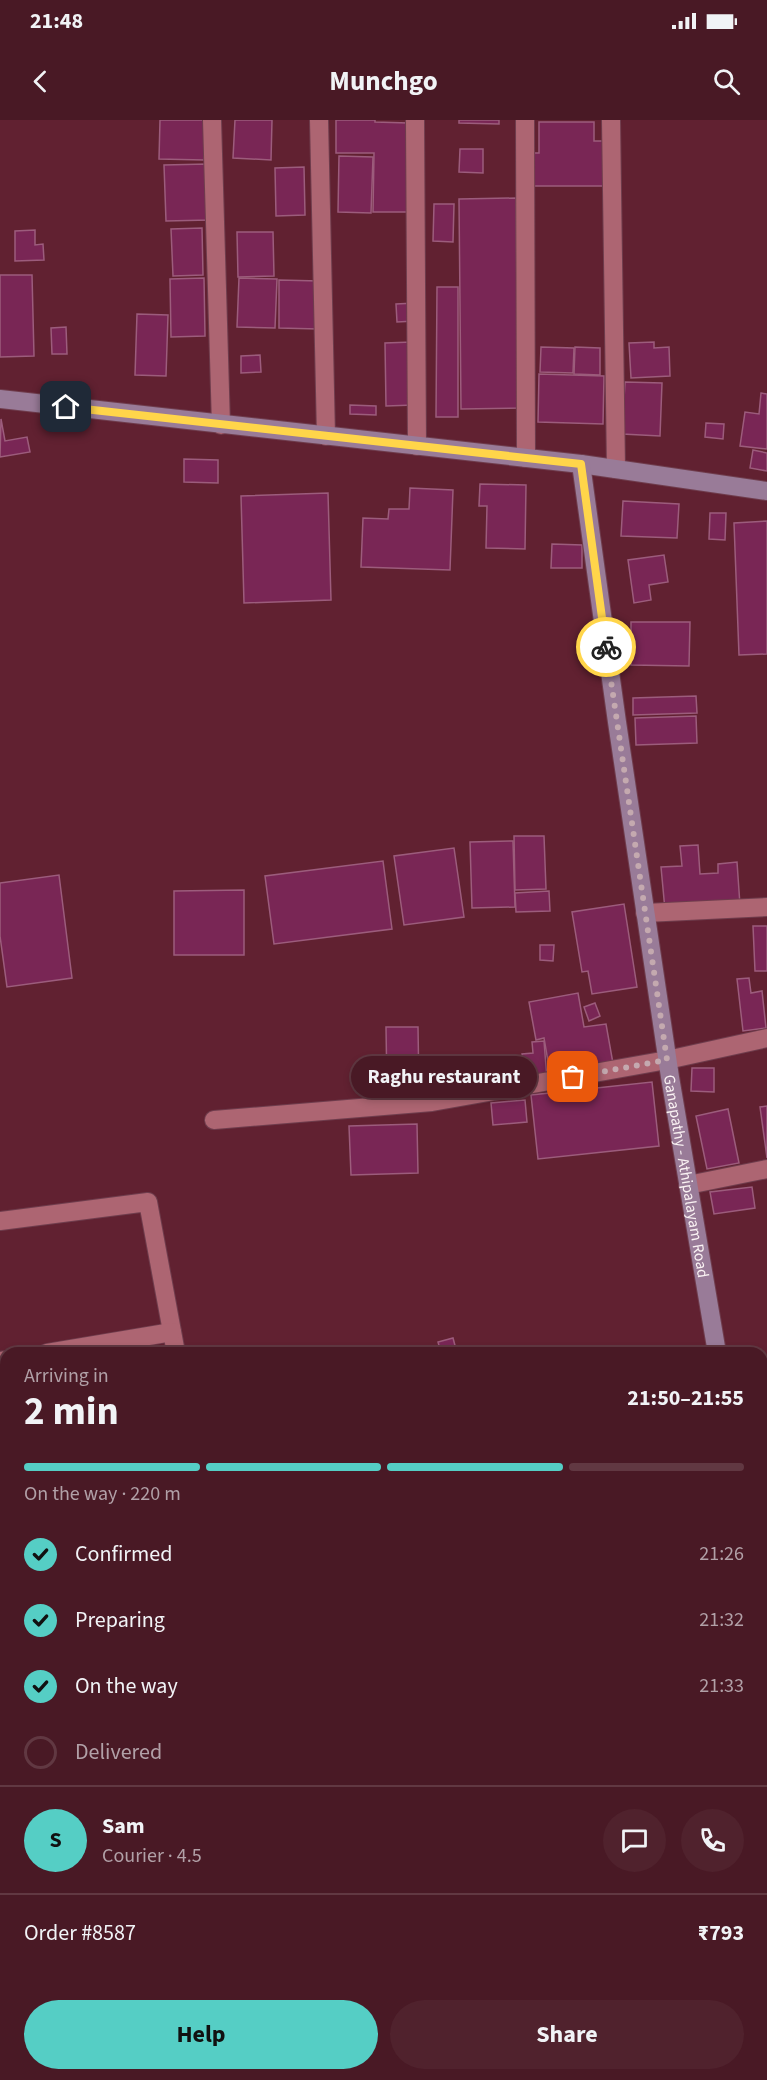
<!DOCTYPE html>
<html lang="en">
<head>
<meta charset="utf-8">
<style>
  body { margin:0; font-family:"Source Sans 3",sans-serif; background:#50222d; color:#f1f3f6; height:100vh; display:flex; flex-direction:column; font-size:22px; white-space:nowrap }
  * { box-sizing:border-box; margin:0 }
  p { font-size:20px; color:#b1a0a7 }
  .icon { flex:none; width:33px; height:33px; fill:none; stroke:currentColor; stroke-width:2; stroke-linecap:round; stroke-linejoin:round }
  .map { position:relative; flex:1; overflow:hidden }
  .details { position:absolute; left:0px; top:1227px; width:768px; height:734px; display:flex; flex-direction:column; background:#491925; border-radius:18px 18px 0 0; box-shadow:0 3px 9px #0003,0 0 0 2px #613842 }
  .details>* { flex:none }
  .pin { position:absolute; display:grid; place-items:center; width:51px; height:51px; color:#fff; margin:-26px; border-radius:12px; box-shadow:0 3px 9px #0006 }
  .courier { position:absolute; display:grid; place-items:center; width:60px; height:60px; margin:-30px; border:4px solid #ffd54a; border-radius:50%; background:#fff; color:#222; box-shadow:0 2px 8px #0007 }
  .bubble { position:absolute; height:42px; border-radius:21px; background:#491925; box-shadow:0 3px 9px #0003,0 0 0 2px #613842; font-size:20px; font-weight:700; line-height:42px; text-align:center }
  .headline em { font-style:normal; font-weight:700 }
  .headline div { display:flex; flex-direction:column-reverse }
  .headline { display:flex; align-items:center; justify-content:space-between; height:102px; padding:0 24px }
  h1 { font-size:39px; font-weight:700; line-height:45px }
  .bar { display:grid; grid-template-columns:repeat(4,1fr); gap:9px 6px; align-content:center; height:72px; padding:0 24px }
  .bar i { height:8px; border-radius:4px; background:#613842 }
  .bar .active { background:#55cec5 }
  .bar p { grid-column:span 4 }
  .line { display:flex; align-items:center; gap:15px; padding:0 24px; border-top:2px solid #613842 }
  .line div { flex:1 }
  .round { display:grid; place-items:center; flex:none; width:63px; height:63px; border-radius:32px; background:#50222d }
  ol { padding:0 24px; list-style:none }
  li { display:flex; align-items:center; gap:18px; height:66px }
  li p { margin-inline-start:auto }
  li .icon { padding:6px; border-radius:50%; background:#55cec5; color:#111; stroke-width:4 }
  li:last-child { color:#b1a0a7 }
  li i { width:33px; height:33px; border:3px solid #613842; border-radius:50% }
  .cta { display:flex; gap:12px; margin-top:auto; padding:12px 24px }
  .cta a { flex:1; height:69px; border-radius:36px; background:#55cec5; color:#111; font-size:24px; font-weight:700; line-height:69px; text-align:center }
  .cta a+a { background:#50222d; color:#f1f3f6 }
  .status { display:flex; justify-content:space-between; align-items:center; height:42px; padding:0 30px; background:#491925; direction:ltr }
  .status svg { height:16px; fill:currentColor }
  header { display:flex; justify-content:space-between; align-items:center; height:78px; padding:0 24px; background:#491925; font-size:27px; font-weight:700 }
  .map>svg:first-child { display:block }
  .building { fill:#792655; stroke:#9c5c7c; stroke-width:1.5 }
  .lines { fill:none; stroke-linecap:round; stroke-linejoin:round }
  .street-casing { stroke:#6f3d4d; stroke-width:20 }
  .secondary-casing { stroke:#6f3d4d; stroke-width:20 }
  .street { stroke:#ad6572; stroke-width:18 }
  .secondary { stroke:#997b98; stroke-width:18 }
  .done { stroke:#c4a9af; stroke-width:6; stroke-dasharray:0 10.8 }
  .route { stroke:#ffd54a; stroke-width:8 }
  .labels { text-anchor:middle; stroke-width:4.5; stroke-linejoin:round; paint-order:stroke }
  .street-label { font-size:16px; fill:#faf2f3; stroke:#612131 }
</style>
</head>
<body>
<div class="status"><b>21:48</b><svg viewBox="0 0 49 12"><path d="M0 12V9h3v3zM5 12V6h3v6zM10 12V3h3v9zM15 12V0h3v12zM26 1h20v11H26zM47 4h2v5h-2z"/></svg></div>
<header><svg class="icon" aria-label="back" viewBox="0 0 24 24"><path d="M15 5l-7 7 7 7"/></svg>Munchgo<svg class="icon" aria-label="search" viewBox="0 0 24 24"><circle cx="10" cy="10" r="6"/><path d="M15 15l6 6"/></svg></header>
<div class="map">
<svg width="767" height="1960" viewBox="0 0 767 1960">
  <rect width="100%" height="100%" fill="#612131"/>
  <g class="building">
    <polygon points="160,0 206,0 204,40 159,39"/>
    <polygon points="235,0 272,0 271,40 233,38"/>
    <polygon points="336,0 375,0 375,2 408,3 407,92 373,92 374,33 336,33"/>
    <polygon points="459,0 499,0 499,4 459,3"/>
    <polygon points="539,2 594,2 594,21 604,21 604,66 534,66 534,33 539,33"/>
    <polygon points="460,29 483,29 483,53 459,52"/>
    <polygon points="339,36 373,37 371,93 338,92"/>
    <polygon points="207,44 209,100 166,101 164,45"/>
    <polygon points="304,47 305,95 276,96 275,48"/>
    <polygon points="516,78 518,288 461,289 459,79"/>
    <polygon points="434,84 454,84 453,122 433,121"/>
    <polygon points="202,108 203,155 173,156 171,109"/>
    <polygon points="35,110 35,125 43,124 44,140 15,141 15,111"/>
    <polygon points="237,112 273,112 274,156 238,157"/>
    <polygon points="0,155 32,155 34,236 0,237"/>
    <polygon points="204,158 205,216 171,217 170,159"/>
    <polygon points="239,158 277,159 275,208 237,207"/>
    <polygon points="279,160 319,161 318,209 279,208"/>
    <polygon points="437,167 458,167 458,297 436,297"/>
    <polygon points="415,183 415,201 397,202 396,184"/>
    <polygon points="137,194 168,195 166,256 135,255"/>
    <polygon points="66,207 67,234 52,234 51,208"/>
    <polygon points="412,222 414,285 386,286 385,223"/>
    <polygon points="654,222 654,228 669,227 670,256 631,258 629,223"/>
    <polygon points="541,227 574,228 573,253 540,252"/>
    <polygon points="575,227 600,228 600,255 574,254"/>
    <polygon points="260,235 261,252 241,253 241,236"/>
    <polygon points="539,254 604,256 603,304 538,302"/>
    <polygon points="625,262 662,263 660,316 622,314"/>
    <polygon points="761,273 767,274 767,329 740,326 745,292 759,294"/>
    <polygon points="350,285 376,286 376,295 350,294"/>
    <polygon points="1,299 5,321 27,317 30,332 0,337"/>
    <polygon points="706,303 724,304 723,319 705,317"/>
    <polygon points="753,330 767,333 767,351 750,348"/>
    <polygon points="184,339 218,340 218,363 184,362"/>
    <polygon points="480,364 526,365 525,429 486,428 487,386 479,386"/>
    <polygon points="410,368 453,370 450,450 361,447 363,398 388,399 389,389 409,389"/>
    <polygon points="328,373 331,480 244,483 241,376"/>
    <polygon points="623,381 679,384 677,418 621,416"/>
    <polygon points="710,393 726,393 725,420 709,419"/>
    <polygon points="767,401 767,534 739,535 734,403"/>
    <polygon points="552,424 582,425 582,448 551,448"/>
    <polygon points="664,435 668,462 649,465 651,480 634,483 628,440"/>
    <polygon points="631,502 690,502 689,546 631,545"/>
    <polygon points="696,576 697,593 633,595 633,578"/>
    <polygon points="696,596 697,623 636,625 635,598"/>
    <polygon points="514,716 544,716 546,769 515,770"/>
    <polygon points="513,721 515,787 472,788 470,722"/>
    <polygon points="698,725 700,754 718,753 718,744 737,742 740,785 665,790 661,747 682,746 680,726"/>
    <polygon points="454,728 464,797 404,805 394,736"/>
    <polygon points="383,741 392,809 274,824 265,756"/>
    <polygon points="59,755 72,858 7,867 0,816 0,763"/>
    <polygon points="244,770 244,835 174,835 174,771"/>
    <polygon points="549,771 550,791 516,792 515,773"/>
    <polygon points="624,784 637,867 592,874 588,851 582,852 572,792"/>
    <polygon points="753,806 767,806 767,851 755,851"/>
    <polygon points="540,825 554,825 553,841 540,840"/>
    <polygon points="749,858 751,873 762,871 766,908 743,911 737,859"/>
    <polygon points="578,873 584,907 606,904 614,949 551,959 544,918 536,920 529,882"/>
    <polygon points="595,883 600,896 589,901 584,887"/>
    <polygon points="386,907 418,907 419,969 387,970"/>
    <polygon points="544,921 547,959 525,961 522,934 533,933 532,922"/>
    <polygon points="692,948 714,948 714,972 691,971"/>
    <polygon points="652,962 659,1026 538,1039 531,975"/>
    <polygon points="525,980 527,1002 493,1005 491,983"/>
    <polygon points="767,986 767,1038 760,987"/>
    <polygon points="728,989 739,1043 707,1049 696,996"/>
    <polygon points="417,1004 418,1053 351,1055 349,1006"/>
    <polygon points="752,1067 755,1088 714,1094 710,1072"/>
    <polygon points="453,1218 457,1233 441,1233 438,1222"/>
    <polygon points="762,1241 764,1253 767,1253 767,1274 762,1274"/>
    <polygon points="767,1276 767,1319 762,1320 762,1277"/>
    <polygon points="0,1440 6,1440 6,1467 0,1468"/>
    <polygon points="6,1471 6,1520 0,1480 0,1472"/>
    <polygon points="6,1830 6,1883 0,1883 0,1831"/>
  </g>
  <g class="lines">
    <defs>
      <g id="street">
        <polyline points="212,0 221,305"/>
        <polyline points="319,0 326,316"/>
        <polyline points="415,0 417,326"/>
        <polyline points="525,0 526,338"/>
        <polyline points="611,0 616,349"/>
        <polyline points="645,793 767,787"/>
        <polyline points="214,1000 432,982 667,940 767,918"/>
        <polyline points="688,1065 767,1049"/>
        <polyline points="0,1101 148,1082 176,1233"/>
        <polyline points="47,1233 172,1212"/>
        <polyline points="0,1241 6,1240"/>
        <polyline points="762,1325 767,1325"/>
        <polyline points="0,1383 6,1382"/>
        <polyline points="0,1539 6,1538"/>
        <polyline points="0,1688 6,1686"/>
      </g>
      <g id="secondary">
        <polyline points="0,279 581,344 767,371"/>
        <path id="s1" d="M581 344 617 602 670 957 717 1233"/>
        <polyline points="762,1467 767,1490"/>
      </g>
    </defs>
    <use href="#street" class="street-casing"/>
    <use href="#secondary" class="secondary-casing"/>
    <use href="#street" class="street"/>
    <use href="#secondary" class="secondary"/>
  </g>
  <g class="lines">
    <polyline class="done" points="573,957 667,940 606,527"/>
    <polyline class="route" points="66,287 581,344 606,527"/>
  </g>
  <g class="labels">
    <g class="street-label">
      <text dy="6" stroke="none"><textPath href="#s1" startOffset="720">Ganapathy - Athipalayam Road</textPath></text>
    </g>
  </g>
</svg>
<div class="pin" style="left:573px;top:957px;background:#ea580c"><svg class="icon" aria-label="bag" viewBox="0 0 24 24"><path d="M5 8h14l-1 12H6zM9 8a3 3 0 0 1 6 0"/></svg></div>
<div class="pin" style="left:66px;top:287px;background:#1f2937"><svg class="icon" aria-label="home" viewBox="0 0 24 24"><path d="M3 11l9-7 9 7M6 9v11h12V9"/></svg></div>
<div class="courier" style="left:606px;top:527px"><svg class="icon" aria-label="bike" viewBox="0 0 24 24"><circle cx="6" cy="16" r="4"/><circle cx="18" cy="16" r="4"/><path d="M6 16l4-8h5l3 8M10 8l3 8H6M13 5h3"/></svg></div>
<div class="bubble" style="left:351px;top:936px;width:186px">Raghu restaurant</div>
<section class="details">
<div class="headline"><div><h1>2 min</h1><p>Arriving in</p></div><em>21:50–21:55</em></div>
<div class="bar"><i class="active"></i><i class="active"></i><i class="active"></i><i></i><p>On the way · 220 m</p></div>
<ol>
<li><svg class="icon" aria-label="check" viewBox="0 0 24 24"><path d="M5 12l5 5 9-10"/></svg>Confirmed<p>21:26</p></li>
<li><svg class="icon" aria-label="check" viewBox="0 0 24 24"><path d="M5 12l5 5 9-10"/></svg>Preparing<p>21:32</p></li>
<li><svg class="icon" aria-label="check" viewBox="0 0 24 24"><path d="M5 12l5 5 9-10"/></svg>On the way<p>21:33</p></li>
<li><i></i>Delivered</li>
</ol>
<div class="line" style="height:108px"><b class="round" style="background:#55cec5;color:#111">S</b><div><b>Sam</b><p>Courier · 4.5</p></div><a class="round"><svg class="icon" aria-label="chat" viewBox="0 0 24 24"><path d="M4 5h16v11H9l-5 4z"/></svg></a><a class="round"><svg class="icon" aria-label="phone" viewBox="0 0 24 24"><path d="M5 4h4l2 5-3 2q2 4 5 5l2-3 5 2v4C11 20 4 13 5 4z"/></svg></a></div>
<div class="line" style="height:78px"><div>Order #8587</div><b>₹793</b></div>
<div class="cta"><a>Help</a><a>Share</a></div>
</section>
</div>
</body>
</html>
